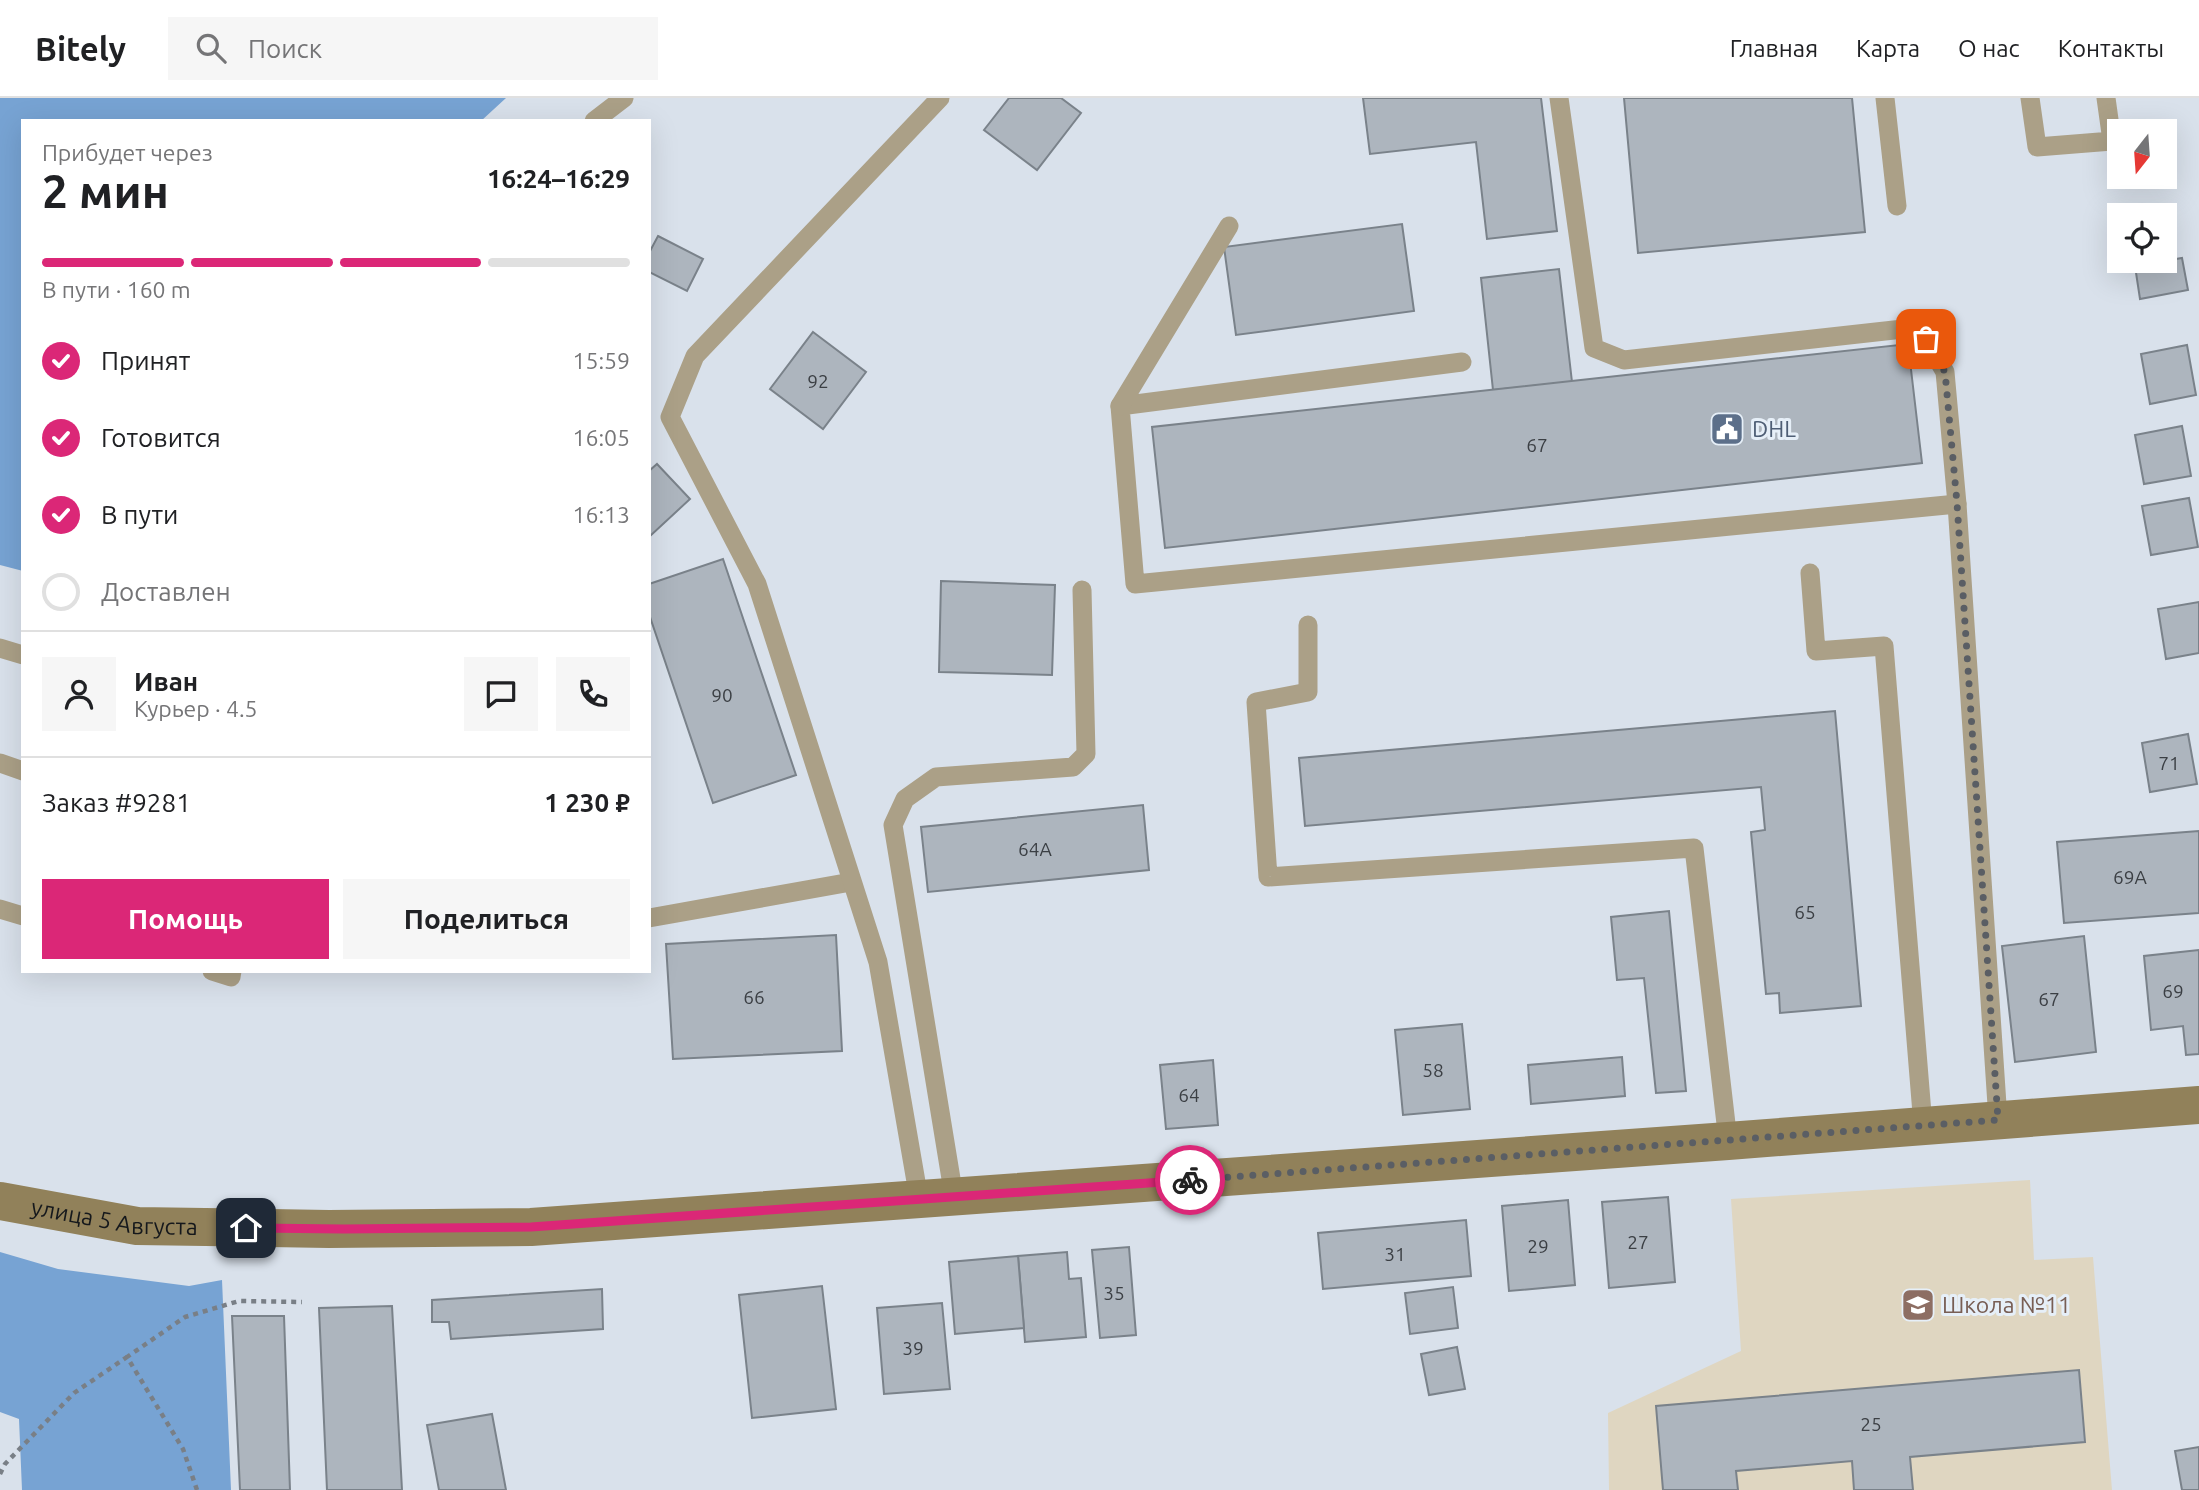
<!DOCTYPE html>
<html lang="ru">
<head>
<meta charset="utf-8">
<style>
  body { margin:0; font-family:Ubuntu,sans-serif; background:#f6f6f6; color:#202124; height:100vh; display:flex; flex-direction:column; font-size:26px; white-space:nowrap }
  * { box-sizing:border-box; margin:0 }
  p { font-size:23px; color:#757577 }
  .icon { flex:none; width:38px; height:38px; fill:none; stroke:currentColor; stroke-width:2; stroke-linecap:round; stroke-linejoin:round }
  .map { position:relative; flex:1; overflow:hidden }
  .details { position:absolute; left:21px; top:21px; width:630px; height:854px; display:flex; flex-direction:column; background:#fff; border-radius:0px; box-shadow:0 7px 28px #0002 }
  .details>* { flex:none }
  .needle { width:46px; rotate:197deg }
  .controls { position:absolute; left:2107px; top:21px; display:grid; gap:14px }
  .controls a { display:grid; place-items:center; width:70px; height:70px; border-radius:0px; background:#fff; box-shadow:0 7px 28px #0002; font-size:35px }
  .pin { position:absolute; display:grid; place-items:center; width:60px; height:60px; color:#fff; margin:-30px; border-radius:14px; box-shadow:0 4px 10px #0006 }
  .courier { position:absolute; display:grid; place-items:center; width:70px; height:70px; margin:-35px; border:5px solid #db2777; border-radius:50%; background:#fff; color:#222; box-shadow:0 2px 9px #0007 }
  .headline em { font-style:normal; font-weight:600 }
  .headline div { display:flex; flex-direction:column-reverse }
  .headline { display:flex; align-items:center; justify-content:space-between; height:119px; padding:0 21px }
  h1 { font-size:46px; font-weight:600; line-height:52px }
  .bar { display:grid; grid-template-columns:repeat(4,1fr); gap:10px 7px; align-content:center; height:84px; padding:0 21px }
  .bar i { height:9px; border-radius:5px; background:#e0e0e0 }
  .bar .on { background:#db2777 }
  .bar p { grid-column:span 4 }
  .line { display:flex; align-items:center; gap:18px; padding:0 21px; border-top:2px solid #e0e0e0 }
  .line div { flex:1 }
  .round { display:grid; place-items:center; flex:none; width:74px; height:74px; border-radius:0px; background:#f6f6f6 }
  ol { padding:0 21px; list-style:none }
  li { display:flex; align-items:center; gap:21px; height:77px }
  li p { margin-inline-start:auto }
  li .icon { padding:7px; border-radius:50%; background:#db2777; color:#fff; stroke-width:4 }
  li:last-child { color:#757577 }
  li i { width:38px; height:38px; border:4px solid #e0e0e0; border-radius:50% }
  .action { display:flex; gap:14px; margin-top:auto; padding:14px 21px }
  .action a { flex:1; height:80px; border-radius:0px; background:#db2777; color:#fff; font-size:28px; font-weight:600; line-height:80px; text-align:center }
  .action a+a { background:#f6f6f6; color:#202124 }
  header { display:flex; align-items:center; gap:42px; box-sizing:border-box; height:98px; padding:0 35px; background:#fff; border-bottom:2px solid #e0e0e0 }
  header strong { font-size:33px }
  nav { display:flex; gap:38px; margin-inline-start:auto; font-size:24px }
  .search { width:490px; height:63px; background:#f6f6f6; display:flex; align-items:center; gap:18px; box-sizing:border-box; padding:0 24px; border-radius:0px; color:#757577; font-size:26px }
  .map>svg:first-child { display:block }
  .education { fill:#dfd6c1 }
  .forest { fill:#77a3d3 }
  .building { fill:#adb5be; stroke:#7a828a; stroke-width:2 }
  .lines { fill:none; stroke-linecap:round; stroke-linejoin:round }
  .path { stroke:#797f86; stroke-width:4.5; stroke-dasharray:5 5; stroke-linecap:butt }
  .lane { stroke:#aba087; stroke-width:19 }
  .secondary { stroke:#91815a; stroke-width:38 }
  .done { stroke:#5a5e64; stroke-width:7; stroke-dasharray:0 12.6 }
  .route { stroke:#db2777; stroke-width:9 }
  .labels { text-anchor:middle; stroke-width:6; stroke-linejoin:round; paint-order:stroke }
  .number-label { font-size:19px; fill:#3b3f44 }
  .service-label { font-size:23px; fill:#4e5e75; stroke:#e6eff8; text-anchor:start }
  .street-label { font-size:23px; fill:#15181c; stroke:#e6eff8 }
  .education-label { font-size:23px; fill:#785e54; stroke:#e6eff8; text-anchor:start }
</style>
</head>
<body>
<header>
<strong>Bitely</strong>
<div class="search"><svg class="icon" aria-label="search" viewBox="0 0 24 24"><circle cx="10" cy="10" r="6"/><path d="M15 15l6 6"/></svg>Поиск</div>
<nav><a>Главная</a><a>Карта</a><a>О нас</a><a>Контакты</a></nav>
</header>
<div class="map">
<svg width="2199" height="1392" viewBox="0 0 2199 1392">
  <rect width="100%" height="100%" fill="#d9e1eb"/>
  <polygon class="education" points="2030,1082 2034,1162 2093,1159 2112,1392 1609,1392 1608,1315 1741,1253 1731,1101"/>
  <g class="forest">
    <polygon points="0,0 506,0 481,23 23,23 23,473 0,467"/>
    <polygon points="0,1154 58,1171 189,1188 222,1182 231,1392 22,1392 19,1321 0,1314"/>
  </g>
  <g class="building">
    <polygon points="1009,0 1061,0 1081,15 1037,72 984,32"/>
    <polygon points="1363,0 1541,0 1557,133 1487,141 1476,44 1370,56"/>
    <polygon points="1624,0 1852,0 1865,134 1638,155"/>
    <polygon points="1402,126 1414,213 1236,237 1224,149"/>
    <polygon points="658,138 703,161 687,193 649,174 649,155"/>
    <polygon points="2182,160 2188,192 2140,201 2135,168"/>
    <polygon points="1559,171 1572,284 1493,292 1481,180"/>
    <polygon points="813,234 866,274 823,331 770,291"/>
    <polygon points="1908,246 1922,365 1165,450 1152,329"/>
    <polygon points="2187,247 2196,297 2150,306 2141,256"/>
    <polygon points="2182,328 2191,378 2144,386 2135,337"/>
    <polygon points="657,366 690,401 649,439 649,373"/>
    <polygon points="2189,400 2198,449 2151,457 2142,408"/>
    <polygon points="723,461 796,677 713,705 649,516 649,486"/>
    <polygon points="941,483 1055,487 1052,577 939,574"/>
    <polygon points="2199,504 2199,555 2166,561 2158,511"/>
    <polygon points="1835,613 1861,908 1780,915 1779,895 1766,896 1751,734 1765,732 1761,689 1305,728 1299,660"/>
    <polygon points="2188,636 2197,686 2150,694 2142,645"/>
    <polygon points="1143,707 1149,772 928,794 921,729"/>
    <polygon points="2199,733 2199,815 2064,825 2057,744"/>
    <polygon points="1669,813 1686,993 1656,995 1644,880 1617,882 1611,819"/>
    <polygon points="836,837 842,953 673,961 666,846"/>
    <polygon points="2084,838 2096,954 2015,964 2002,848"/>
    <polygon points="2199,852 2199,956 2186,957 2183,928 2151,932 2144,858"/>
    <polygon points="1462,926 1470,1011 1403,1017 1395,932"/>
    <polygon points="1622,959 1625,998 1531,1006 1528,967"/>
    <polygon points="1213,962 1218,1027 1166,1031 1160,967"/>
    <polygon points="1668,1099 1675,1184 1609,1190 1602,1104"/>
    <polygon points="1568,1102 1575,1187 1509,1193 1502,1108"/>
    <polygon points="1466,1122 1471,1178 1323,1191 1318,1135"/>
    <polygon points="1129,1149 1136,1237 1100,1240 1092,1152"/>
    <polygon points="1067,1154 1069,1181 1081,1180 1086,1239 1025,1244 1018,1158"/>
    <polygon points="1018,1158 1024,1230 955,1236 949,1164"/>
    <polygon points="822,1188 836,1311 752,1320 739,1197"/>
    <polygon points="1453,1189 1458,1230 1410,1236 1405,1195"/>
    <polygon points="602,1191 603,1231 451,1241 449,1224 432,1224 432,1202"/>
    <polygon points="942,1205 950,1291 884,1296 877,1210"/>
    <polygon points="392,1208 402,1392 327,1392 319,1210"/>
    <polygon points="232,1218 284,1218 290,1392 240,1392"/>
    <polygon points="1457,1249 1465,1291 1429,1297 1421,1256"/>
    <polygon points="2079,1272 2085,1344 1910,1359 1913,1392 1854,1392 1852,1363 1736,1373 1738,1392 1663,1392 1656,1308"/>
    <polygon points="492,1316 506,1392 439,1392 427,1327"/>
    <polygon points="2199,1349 2199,1392 2182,1392 2175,1353"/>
  </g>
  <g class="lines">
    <g class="path">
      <polyline points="0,1376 5,1366 74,1295 127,1259"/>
      <polyline points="197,1392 183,1351 127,1259 185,1219 239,1203 302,1204"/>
    </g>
    <g class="lane">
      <polyline points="1559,0 1594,250 1624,262 1903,231 1926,241 1945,274 1957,406"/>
      <polyline points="1885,0 1897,108"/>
      <polyline points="2030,0 2037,49 2112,43 2106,0"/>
      <polyline points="594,23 624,0"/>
      <polyline points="1462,264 1120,308 1135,486 1957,406 1998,1022"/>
      <polyline points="1120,308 1229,128"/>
      <polyline points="1810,475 1816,553 1884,548 1923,1028"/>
      <polyline points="1308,527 1308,594 1256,604 1268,779 1694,750 1728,1043"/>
      <polyline points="0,550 23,557"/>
      <polyline points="0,665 23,673"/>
      <polyline points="0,811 23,818"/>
      <polyline points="649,820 851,784"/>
      <polyline points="212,873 231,879 232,873"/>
      <polyline points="954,1099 893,727 905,701 936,679 1073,669 1086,656 1082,492"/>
      <polyline points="919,1101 878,864 757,486 670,319 695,258 940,0"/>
    </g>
    <path class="secondary" id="s1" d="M0 1103 137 1128 329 1131 531 1129 1728 1043 2199 1007"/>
  </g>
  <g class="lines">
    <polyline class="done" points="1190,1082 1998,1022 1957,405 1945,274 1926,241"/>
    <polyline class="route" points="246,1130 344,1131 531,1129 1190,1082"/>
  </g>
  <defs>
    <symbol id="civic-square" viewBox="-11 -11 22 22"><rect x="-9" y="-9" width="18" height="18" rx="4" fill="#5c6f8a" stroke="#e6eff8"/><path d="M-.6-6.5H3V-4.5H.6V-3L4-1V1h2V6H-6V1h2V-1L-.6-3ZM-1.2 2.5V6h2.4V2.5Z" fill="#fff"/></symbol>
    <symbol id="school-square" viewBox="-11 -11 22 22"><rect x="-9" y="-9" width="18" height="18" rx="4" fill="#8d6e63" stroke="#e6eff8"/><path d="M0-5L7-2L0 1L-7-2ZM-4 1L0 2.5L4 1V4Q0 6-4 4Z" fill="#fff"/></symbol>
  </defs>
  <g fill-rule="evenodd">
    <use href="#civic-square" x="1708" y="312" width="38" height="38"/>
    <use href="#school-square" x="1899" y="1188" width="38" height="38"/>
  </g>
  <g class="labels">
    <g class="number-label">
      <text x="818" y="290">92</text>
      <text x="1537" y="354">67</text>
      <text x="722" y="604">90</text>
      <text x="2169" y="672">71</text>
      <text x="1035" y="758">64А</text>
      <text x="2130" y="786">69А</text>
      <text x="1805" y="821">65</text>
      <text x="2173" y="900">69</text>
      <text x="754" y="906">66</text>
      <text x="2049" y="908">67</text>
      <text x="1433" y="979">58</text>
      <text x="1189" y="1004">64</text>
      <text x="1638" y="1151">27</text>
      <text x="1538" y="1155">29</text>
      <text x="1395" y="1163">31</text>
      <text x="1114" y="1202">35</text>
      <text x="913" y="1257">39</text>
      <text x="1871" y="1333">25</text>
    </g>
    <g class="service-label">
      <text x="1752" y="339">DHL</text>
    </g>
    <g class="street-label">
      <text dy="8" stroke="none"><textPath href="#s1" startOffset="116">улица 5 Августа</textPath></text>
    </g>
    <g class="education-label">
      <text x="1942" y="1215">Школа №11</text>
    </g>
  </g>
</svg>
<div class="controls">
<a><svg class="needle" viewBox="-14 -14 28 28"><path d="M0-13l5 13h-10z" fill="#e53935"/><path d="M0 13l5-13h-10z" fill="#757577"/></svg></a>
<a><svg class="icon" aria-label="locate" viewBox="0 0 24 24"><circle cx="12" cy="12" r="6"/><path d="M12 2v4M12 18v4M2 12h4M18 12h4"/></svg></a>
</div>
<div class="pin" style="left:1926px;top:241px;background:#ea580c"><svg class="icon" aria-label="bag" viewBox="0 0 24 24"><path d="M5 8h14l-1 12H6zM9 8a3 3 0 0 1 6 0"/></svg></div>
<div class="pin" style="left:246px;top:1130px;background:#1f2937"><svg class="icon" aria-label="home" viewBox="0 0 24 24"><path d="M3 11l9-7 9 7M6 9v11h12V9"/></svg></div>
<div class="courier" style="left:1190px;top:1082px"><svg class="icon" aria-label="bike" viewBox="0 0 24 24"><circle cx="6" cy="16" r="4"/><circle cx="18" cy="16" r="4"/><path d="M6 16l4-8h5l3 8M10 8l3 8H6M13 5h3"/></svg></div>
<section class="details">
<div class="headline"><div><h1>2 мин</h1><p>Прибудет через</p></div><em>16:24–16:29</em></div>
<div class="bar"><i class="on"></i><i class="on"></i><i class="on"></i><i></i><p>В пути · 160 m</p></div>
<ol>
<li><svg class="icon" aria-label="check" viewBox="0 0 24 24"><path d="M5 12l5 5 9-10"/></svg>Принят<p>15:59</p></li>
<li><svg class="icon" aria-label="check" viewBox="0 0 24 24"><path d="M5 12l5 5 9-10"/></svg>Готовится<p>16:05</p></li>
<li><svg class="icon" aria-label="check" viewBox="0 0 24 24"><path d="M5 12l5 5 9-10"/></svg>В пути<p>16:13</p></li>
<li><i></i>Доставлен</li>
</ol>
<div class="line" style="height:126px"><a class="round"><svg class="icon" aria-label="person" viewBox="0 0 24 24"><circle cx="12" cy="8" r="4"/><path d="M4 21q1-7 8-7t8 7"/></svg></a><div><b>Иван</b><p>Курьер · 4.5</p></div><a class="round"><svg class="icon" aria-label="chat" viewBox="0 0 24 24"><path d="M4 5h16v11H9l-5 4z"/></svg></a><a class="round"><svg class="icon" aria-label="phone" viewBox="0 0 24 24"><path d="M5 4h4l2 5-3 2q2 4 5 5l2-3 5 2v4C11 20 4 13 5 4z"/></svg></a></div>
<div class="line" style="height:91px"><div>Заказ #9281</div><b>1 230 ₽</b></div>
<div class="action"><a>Помощь</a><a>Поделиться</a></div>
</section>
</div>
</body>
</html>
